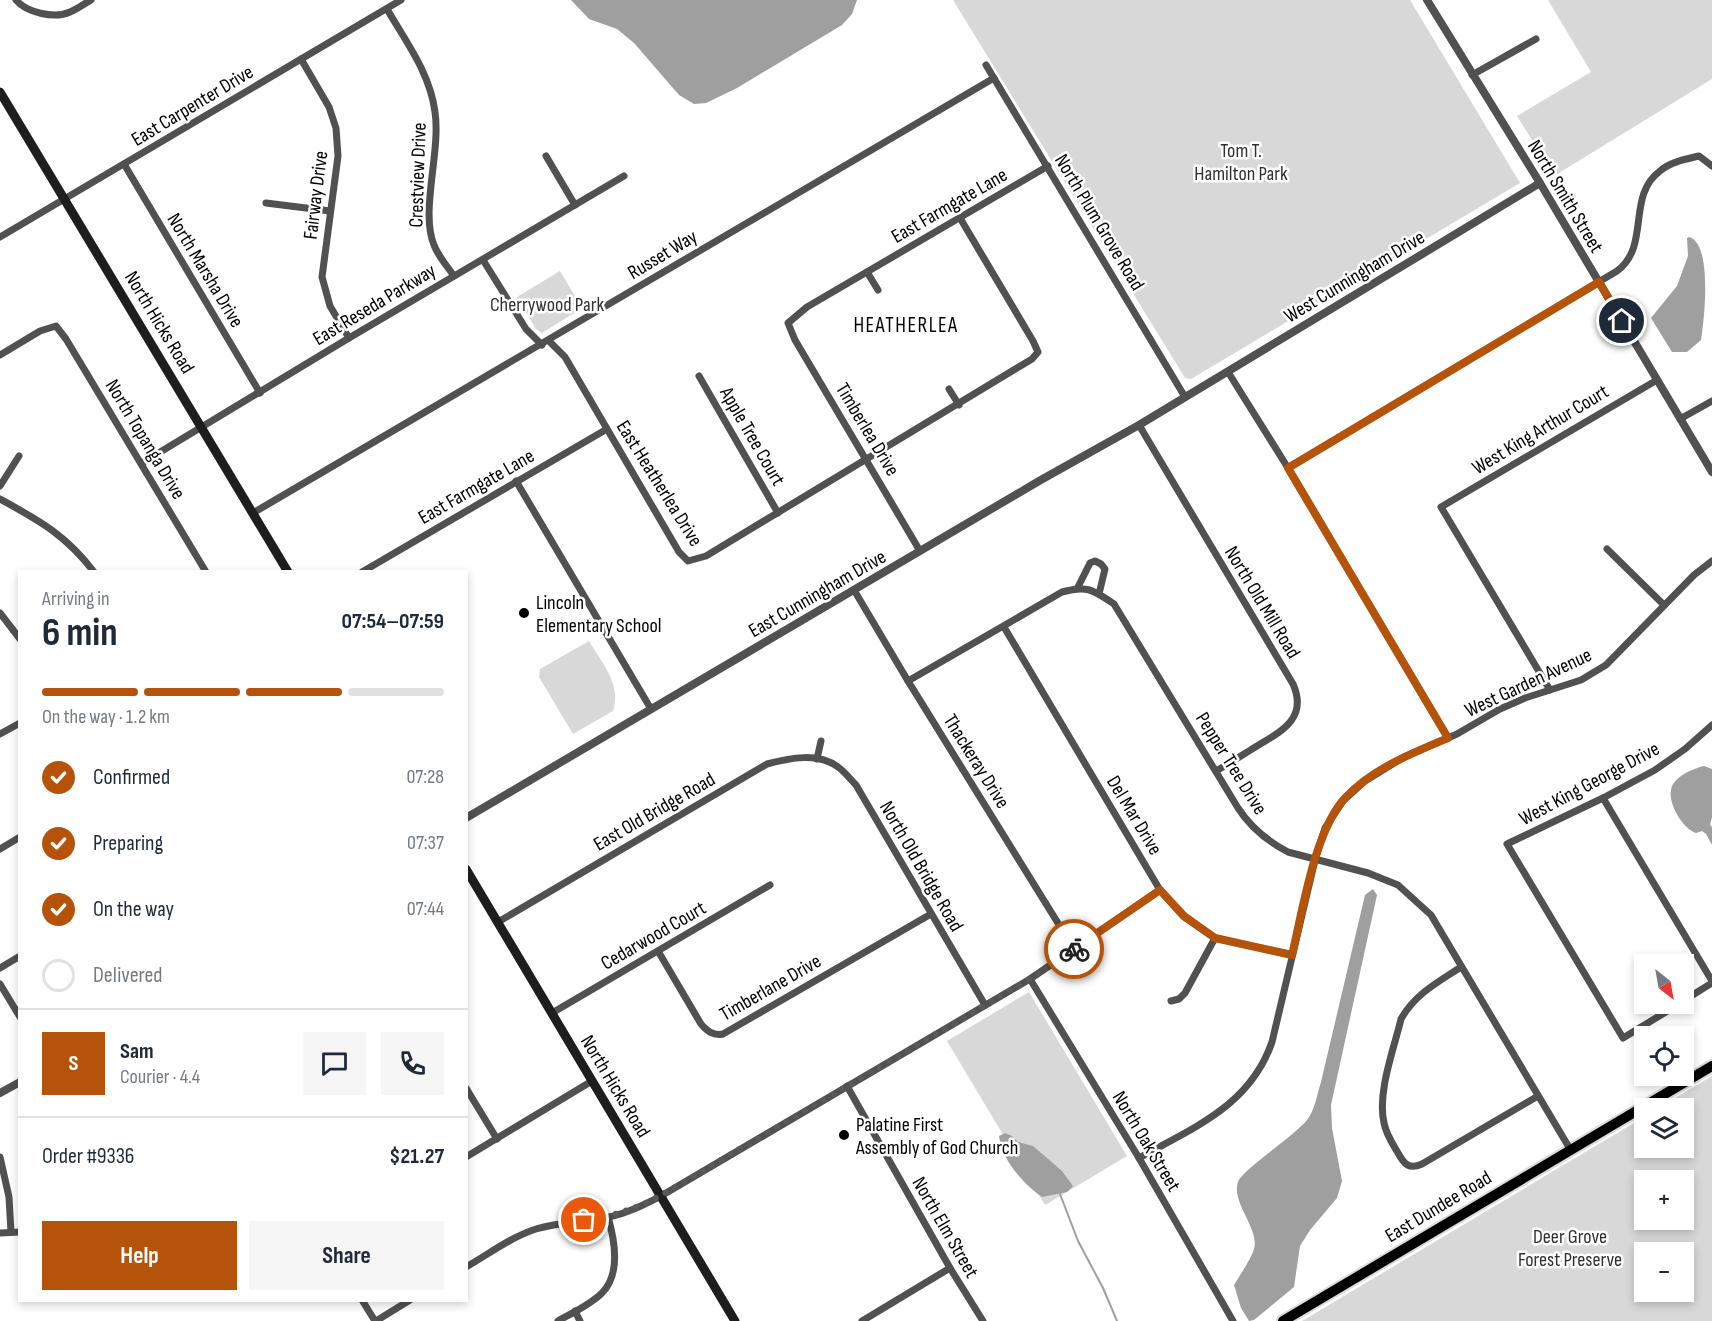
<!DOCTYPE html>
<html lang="en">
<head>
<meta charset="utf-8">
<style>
  body { margin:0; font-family:"Sofia Sans Condensed",sans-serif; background:#f6f6f7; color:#1f2937; height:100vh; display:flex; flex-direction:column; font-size:22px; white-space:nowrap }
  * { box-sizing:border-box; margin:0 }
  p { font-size:20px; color:#747a83 }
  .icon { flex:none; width:33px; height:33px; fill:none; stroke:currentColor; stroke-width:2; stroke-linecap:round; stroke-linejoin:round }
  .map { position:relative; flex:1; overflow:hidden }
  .drawer { position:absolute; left:18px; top:570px; width:450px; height:732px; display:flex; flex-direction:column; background:#fff; border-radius:0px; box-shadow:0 3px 9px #0003 }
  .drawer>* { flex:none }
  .needle { width:39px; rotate:149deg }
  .fabs { position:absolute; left:1634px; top:954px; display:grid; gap:12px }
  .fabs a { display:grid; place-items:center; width:60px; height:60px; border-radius:0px; background:#fff; box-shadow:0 3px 9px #0003; font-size:30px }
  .pin { position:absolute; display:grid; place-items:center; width:51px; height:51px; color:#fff; margin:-26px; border:3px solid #fff; border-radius:50%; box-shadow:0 2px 6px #0007 }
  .courier { position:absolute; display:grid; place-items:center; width:60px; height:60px; margin:-30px; border:4px solid #b45309; border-radius:50%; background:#fff; color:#222; box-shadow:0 2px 8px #0007 }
  .headline em { font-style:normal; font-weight:700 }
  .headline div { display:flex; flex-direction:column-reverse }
  .headline { display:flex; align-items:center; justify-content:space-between; height:102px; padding:0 24px }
  h1 { font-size:39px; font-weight:700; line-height:45px }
  .bar { display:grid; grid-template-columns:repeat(4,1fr); gap:9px 6px; align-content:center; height:72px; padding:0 24px }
  .bar i { height:8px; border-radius:4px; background:#e0e1e3 }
  .bar .on { background:#b45309 }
  .bar p { grid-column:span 4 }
  .line { display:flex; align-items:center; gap:15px; padding:0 24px; border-top:2px solid #e0e1e3 }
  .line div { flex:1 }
  .round { display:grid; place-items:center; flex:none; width:63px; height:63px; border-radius:0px; background:#f6f6f7 }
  ol { padding:0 24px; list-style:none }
  li { display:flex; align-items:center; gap:18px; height:66px }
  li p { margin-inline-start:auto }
  li .icon { padding:6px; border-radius:50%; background:#b45309; color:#fff; stroke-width:4 }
  li:last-child { color:#747a83 }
  li i { width:33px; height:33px; border:3px solid #e0e1e3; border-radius:50% }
  .cta { display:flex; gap:12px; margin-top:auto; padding:12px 24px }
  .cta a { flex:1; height:69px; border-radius:0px; background:#b45309; color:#fff; font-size:24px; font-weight:700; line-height:69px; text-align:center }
  .cta a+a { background:#f6f6f7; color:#1f2937 }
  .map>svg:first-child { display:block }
  .green { fill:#d8d8d8; fill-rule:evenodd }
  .water { fill:#9f9f9f }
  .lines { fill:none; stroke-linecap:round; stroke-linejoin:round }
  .stream { stroke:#9f9f9f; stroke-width:2 }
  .primary-casing { stroke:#dbdbdb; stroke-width:14 }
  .minor { stroke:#515151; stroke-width:7 }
  .tertiary { stroke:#515151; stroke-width:8 }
  .secondary { stroke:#1e1e1e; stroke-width:9 }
  .primary { stroke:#000; stroke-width:10 }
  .done { stroke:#595959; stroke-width:6; stroke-dasharray:0 10.8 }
  .route { stroke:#b45309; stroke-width:8 }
  .poi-dot { fill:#000; stroke:#fff; stroke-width:2 }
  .labels { text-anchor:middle; stroke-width:5; stroke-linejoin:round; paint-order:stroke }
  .street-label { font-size:20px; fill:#000; stroke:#fff }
  .park-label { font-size:20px; fill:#2f2f2f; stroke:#fff }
  .poi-label { font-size:20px; fill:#000; stroke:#fff; text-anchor:start }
  .neighbourhood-label { font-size:21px; letter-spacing:1.5px; fill:#000; stroke:#fff }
</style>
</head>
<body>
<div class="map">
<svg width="1712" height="1321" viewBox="0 0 1712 1321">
  <rect width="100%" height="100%" fill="#fff"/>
  <g class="green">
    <polygon points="953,0 1410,0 1520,183 1191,379 1185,378"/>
    <polygon points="1548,0 1712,0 1712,79 1554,176 1517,116 1591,72"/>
    <polygon points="560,271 582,308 542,333 536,329 517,297"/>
    <path d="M589 641C602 663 622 685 613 711L573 734 539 677 540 669Z"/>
    <polygon points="1029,992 1127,1156 1045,1205 947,1041"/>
    <path d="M1712 1076V1321H1302L1644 1117V1148H1683V1108H1658ZM1644 1180H1683V1220H1644ZM1644 1252H1683V1292H1644Z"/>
  </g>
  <g class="water">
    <polygon points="571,0 857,0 852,14 842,25 737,88 706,103 694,104 679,95 634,43 617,29 589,19"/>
    <path d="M1689 237C1712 243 1705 315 1701 340L1687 352H1672L1651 318 1677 286 1688 256 1687 238Z"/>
    <path d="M1704 766 1712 769V817L1710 825 1712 827V845L1706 834 1702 831 1696 833C1683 829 1668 804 1671 790 1673 777 1692 769 1704 766Z"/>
    <path d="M1373 889 1377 895 1331 1105 1332 1128 1342 1181 1337 1198 1310 1230 1300 1246 1294 1287 1254 1320 1249 1321 1241 1308 1234 1285C1240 1275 1251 1259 1254 1249 1260 1229 1231 1203 1238 1182 1242 1170 1294 1136 1307 1120 1315 1110 1317 1094 1321 1082L1365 895Z"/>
    <path d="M1005 1133 1012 1136 1018 1142 1033 1146 1062 1171 1073 1186 1067 1192 1042 1197C1023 1184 1002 1160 999 1136Z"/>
  </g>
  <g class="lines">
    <polyline class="stream" points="1060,1194 1078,1241 1103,1288 1117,1321"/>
    <defs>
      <polyline id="primary" points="1283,1321 1712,1066"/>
    </defs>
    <use href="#primary" class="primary-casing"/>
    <g class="minor">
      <path d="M16 0C27 13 55 19 70 12 77 9 84 4 91 0"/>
      <path d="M387 9C406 42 430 73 435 112 441 151 420 212 434 245 438 256 447 266 454 276"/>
      <polyline points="301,59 329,107 336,128 338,156 322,277 330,306 349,338"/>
      <polyline points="986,65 1185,397"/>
      <polyline points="1472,75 1536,39"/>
      <polyline points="546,156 575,205"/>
      <polyline points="124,164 260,393"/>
      <polyline points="266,203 330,211"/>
      <polyline points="0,237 401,0"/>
      <polyline points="483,260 526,329 542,345"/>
      <polyline points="867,272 878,290"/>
      <polyline points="549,341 565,357 679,552 688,561 706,556 1032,359 1038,352 1033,341 960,218"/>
      <polyline points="0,355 40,331 56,326 66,339 206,572"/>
      <polyline points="1228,372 1288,468 1448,738"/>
      <polyline points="699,376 778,513"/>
      <polyline points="949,389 959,405"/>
      <polyline points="1680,419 1712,401"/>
      <path d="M1139 425 1293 684C1308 718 1282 731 1257 746 1244 754 1230 763 1216 771"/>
      <polyline points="142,463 349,338 624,176"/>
      <path d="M1288 468 1617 271C1651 246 1626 196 1660 171 1670 162 1686 159 1699 156L1712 166"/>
      <polyline points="516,481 651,709"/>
      <polyline points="0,486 19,456"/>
      <path d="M0 499C40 521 66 535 94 572"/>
      <path d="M253 513C501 369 747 222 994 78"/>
      <polyline points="1607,549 1664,605"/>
      <polyline points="920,551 795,340 788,323 807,307 1048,166"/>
      <polyline points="362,572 607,429"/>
      <polyline points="1078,587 1090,563 1095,561 1101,564 1105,569 1099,594"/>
      <polyline points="854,590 908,681 1074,949"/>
      <polyline points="0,613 20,639"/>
      <polyline points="1004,627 1160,890 1183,916 1215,938 1292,955"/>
      <path d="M908 681 1062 592C1088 585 1093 590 1114 604L1238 808C1251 828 1267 841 1288 852L1368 873 1398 885 1431 915 1570 1149"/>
      <polyline points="1550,690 1441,507 1657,380"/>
      <polyline points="0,734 20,723"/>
      <polyline points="817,759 821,741"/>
      <polyline points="1603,798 1712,981"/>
      <polyline points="0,849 20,837"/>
      <path d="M498 922 767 764C790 758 818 752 838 767 845 772 850 779 856 785L985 1005"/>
      <path d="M658 951 701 1024C707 1031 713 1036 723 1034L931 914"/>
      <path d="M1461 967C1438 982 1415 994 1401 1019 1394 1049 1377 1092 1384 1123 1386 1134 1392 1143 1398 1153 1404 1164 1409 1170 1422 1164L1538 1096"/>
      <polyline points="0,968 20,956"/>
      <polyline points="1030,979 1139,1158 1233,1321"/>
      <polyline points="0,984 20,1017"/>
      <polyline points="1171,1001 1179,999 1185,993 1215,938"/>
      <polyline points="1683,1001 1712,983"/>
      <polyline points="1679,1004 1623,1038 1507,844 1603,798 1655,770 1685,749 1712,725"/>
      <polyline points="552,1013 770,885"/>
      <polyline points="847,1086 950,1268 983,1321"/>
      <polyline points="466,1088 497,1139"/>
      <polyline points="0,1157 9,1197 11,1232"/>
      <polyline points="466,1157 592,1081"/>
      <path d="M1139 1158C1194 1127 1250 1106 1272 1042L1315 860 1325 828 1343 801 1365 781 1404 757 1457 734 1500 709 1525 698 1581 680 1606 665 1694 575 1712 561"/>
      <polyline points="0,1233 20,1232"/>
      <path d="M466 1267C489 1254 511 1237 536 1229 560 1222 585 1222 609 1217 628 1213 644 1205 661 1196L1030 979 1160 890"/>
      <polyline points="362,1300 375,1321"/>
      <polyline points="575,1311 580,1321"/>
      <polyline points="376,1321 410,1300"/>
      <path d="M558 1321C572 1313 590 1305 602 1293 621 1274 615 1241 608 1217"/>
      <polyline points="862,1321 950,1268"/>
    </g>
    <g class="tertiary">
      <polyline points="1427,0 1540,183 1712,472"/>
      <polyline points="466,818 1039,481 1139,425 1540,183"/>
      <polyline points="0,1093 20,1082"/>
    </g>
    <g class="secondary">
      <polyline points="0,92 288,572"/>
      <polyline points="466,869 735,1321"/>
    </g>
    <use href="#primary" class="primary"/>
  </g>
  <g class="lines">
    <path class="done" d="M584 1220C613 1216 635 1209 660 1196L1030 979 1074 949"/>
    <path class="route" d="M1074 949 1160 890 1184 916 1215 938 1292 955C1303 910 1314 832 1345 798 1372 769 1412 753 1448 738L1288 468 1599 282 1622 321"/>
  </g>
  <g class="poi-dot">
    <circle cx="524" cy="613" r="6"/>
    <circle cx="844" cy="1135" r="6"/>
  </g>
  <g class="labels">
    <g class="street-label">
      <text transform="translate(192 105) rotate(-31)" y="7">East Carpenter Drive</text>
      <text transform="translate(417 175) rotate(-88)" y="7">Crestview Drive</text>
      <text transform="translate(315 195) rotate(-83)" y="7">Fairway Drive</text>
      <text transform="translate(1566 196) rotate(59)" y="7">North Smith Street</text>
      <text transform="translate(949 205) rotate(-30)" y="7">East Farmgate Lane</text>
      <text transform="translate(1100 222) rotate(59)" y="7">North Plum Grove Road</text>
      <text transform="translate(662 254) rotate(-31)" y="7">Russet Way</text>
      <text transform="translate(206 270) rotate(59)" y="7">North Marsha Drive</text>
      <text transform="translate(1354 276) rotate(-31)" y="7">West Cunningham Drive</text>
      <text transform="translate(374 304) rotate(-31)" y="7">East Reseda Parkway</text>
      <text transform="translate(160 322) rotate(59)" y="7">North Hicks Road</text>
      <text transform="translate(868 429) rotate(59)" y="7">Timberlea Drive</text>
      <text transform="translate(1540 429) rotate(-31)" y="7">West King Arthur Court</text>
      <text transform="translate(753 436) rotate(60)" y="7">Apple Tree Court</text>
      <text transform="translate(146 439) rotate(59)" y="7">North Topanga Drive</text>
      <text transform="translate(660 483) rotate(58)" y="7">East Heatherlea Drive</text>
      <text transform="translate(476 486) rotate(-30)" y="7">East Farmgate Lane</text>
      <text transform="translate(817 593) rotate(-30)" y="7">East Cunningham Drive</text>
      <text transform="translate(1263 602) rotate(59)" y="7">North Old Mill Road</text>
      <text transform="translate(1528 682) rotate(-25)" y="7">West Garden Avenue</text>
      <text transform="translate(977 761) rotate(58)" y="7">Thackeray Drive</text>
      <text transform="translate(1232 763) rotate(58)" y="7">Pepper Tree Drive</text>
      <text transform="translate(1589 783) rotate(-28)" y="7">West King George Drive</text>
      <text transform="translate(654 811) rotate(-30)" y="7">East Old Bridge Road</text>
      <text transform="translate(1135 815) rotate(59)" y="7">Del Mar Drive</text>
      <text transform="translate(922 866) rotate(60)" y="7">North Old Bridge Road</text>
      <text transform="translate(653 935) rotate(-30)" y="7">Cedarwood Court</text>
      <text transform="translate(770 987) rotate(-30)" y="7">Timberlane Drive</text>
      <text transform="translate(616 1086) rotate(59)" y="7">North Hicks Road</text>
      <text transform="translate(1147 1141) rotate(59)" y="7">North Oak Street</text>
      <text transform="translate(1438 1206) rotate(-31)" y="7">East Dundee Road</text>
      <text transform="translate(946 1227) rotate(60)" y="7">North Elm Street</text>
    </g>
    <g class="park-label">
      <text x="1241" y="157">Tom T.<tspan x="1241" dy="23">Hamilton Park</tspan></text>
      <text x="547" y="311">Cherrywood Park</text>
      <text x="1570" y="1243">Deer Grove<tspan x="1570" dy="23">Forest Preserve</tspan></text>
    </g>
    <g class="poi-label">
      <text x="536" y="609">Lincoln<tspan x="536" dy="23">Elementary School</tspan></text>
      <text x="856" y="1131">Palatine First<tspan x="856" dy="23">Assembly of God Church</tspan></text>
    </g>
    <g class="neighbourhood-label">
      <text x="906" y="332">HEATHERLEA</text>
    </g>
  </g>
</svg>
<div class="fabs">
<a><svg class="needle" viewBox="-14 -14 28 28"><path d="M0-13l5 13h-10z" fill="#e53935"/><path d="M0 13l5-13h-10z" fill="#747a83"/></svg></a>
<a><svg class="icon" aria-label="locate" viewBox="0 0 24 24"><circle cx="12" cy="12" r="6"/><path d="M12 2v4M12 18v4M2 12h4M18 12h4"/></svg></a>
<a><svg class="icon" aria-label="layers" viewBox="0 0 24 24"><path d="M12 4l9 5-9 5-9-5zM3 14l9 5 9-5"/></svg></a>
<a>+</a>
<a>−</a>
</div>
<div class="pin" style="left:584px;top:1220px;background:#ea580c"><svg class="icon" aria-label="bag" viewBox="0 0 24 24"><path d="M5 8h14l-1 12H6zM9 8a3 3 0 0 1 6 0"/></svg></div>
<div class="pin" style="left:1622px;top:321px;background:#1f2937"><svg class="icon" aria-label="home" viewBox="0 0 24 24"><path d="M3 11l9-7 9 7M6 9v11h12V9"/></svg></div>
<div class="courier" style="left:1074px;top:949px"><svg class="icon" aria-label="bike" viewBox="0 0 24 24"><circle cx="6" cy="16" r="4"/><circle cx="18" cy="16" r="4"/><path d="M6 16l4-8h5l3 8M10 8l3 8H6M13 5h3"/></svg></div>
<section class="drawer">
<div class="headline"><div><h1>6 min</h1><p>Arriving in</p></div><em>07:54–07:59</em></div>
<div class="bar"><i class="on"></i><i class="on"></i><i class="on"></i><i></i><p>On the way · 1.2 km</p></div>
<ol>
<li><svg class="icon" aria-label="check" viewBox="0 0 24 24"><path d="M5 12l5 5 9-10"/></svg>Confirmed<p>07:28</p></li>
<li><svg class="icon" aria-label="check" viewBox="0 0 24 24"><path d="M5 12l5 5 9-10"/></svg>Preparing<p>07:37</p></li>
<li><svg class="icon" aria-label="check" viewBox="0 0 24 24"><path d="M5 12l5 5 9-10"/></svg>On the way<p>07:44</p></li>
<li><i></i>Delivered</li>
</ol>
<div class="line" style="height:108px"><b class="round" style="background:#b45309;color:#fff">S</b><div><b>Sam</b><p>Courier · 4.4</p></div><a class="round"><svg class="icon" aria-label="chat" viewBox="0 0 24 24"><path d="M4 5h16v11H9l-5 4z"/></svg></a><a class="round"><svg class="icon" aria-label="phone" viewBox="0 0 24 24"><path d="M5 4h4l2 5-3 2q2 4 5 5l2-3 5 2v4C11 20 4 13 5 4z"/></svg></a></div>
<div class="line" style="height:78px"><div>Order #9336</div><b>$21.27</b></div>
<div class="cta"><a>Help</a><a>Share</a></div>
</section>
</div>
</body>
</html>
